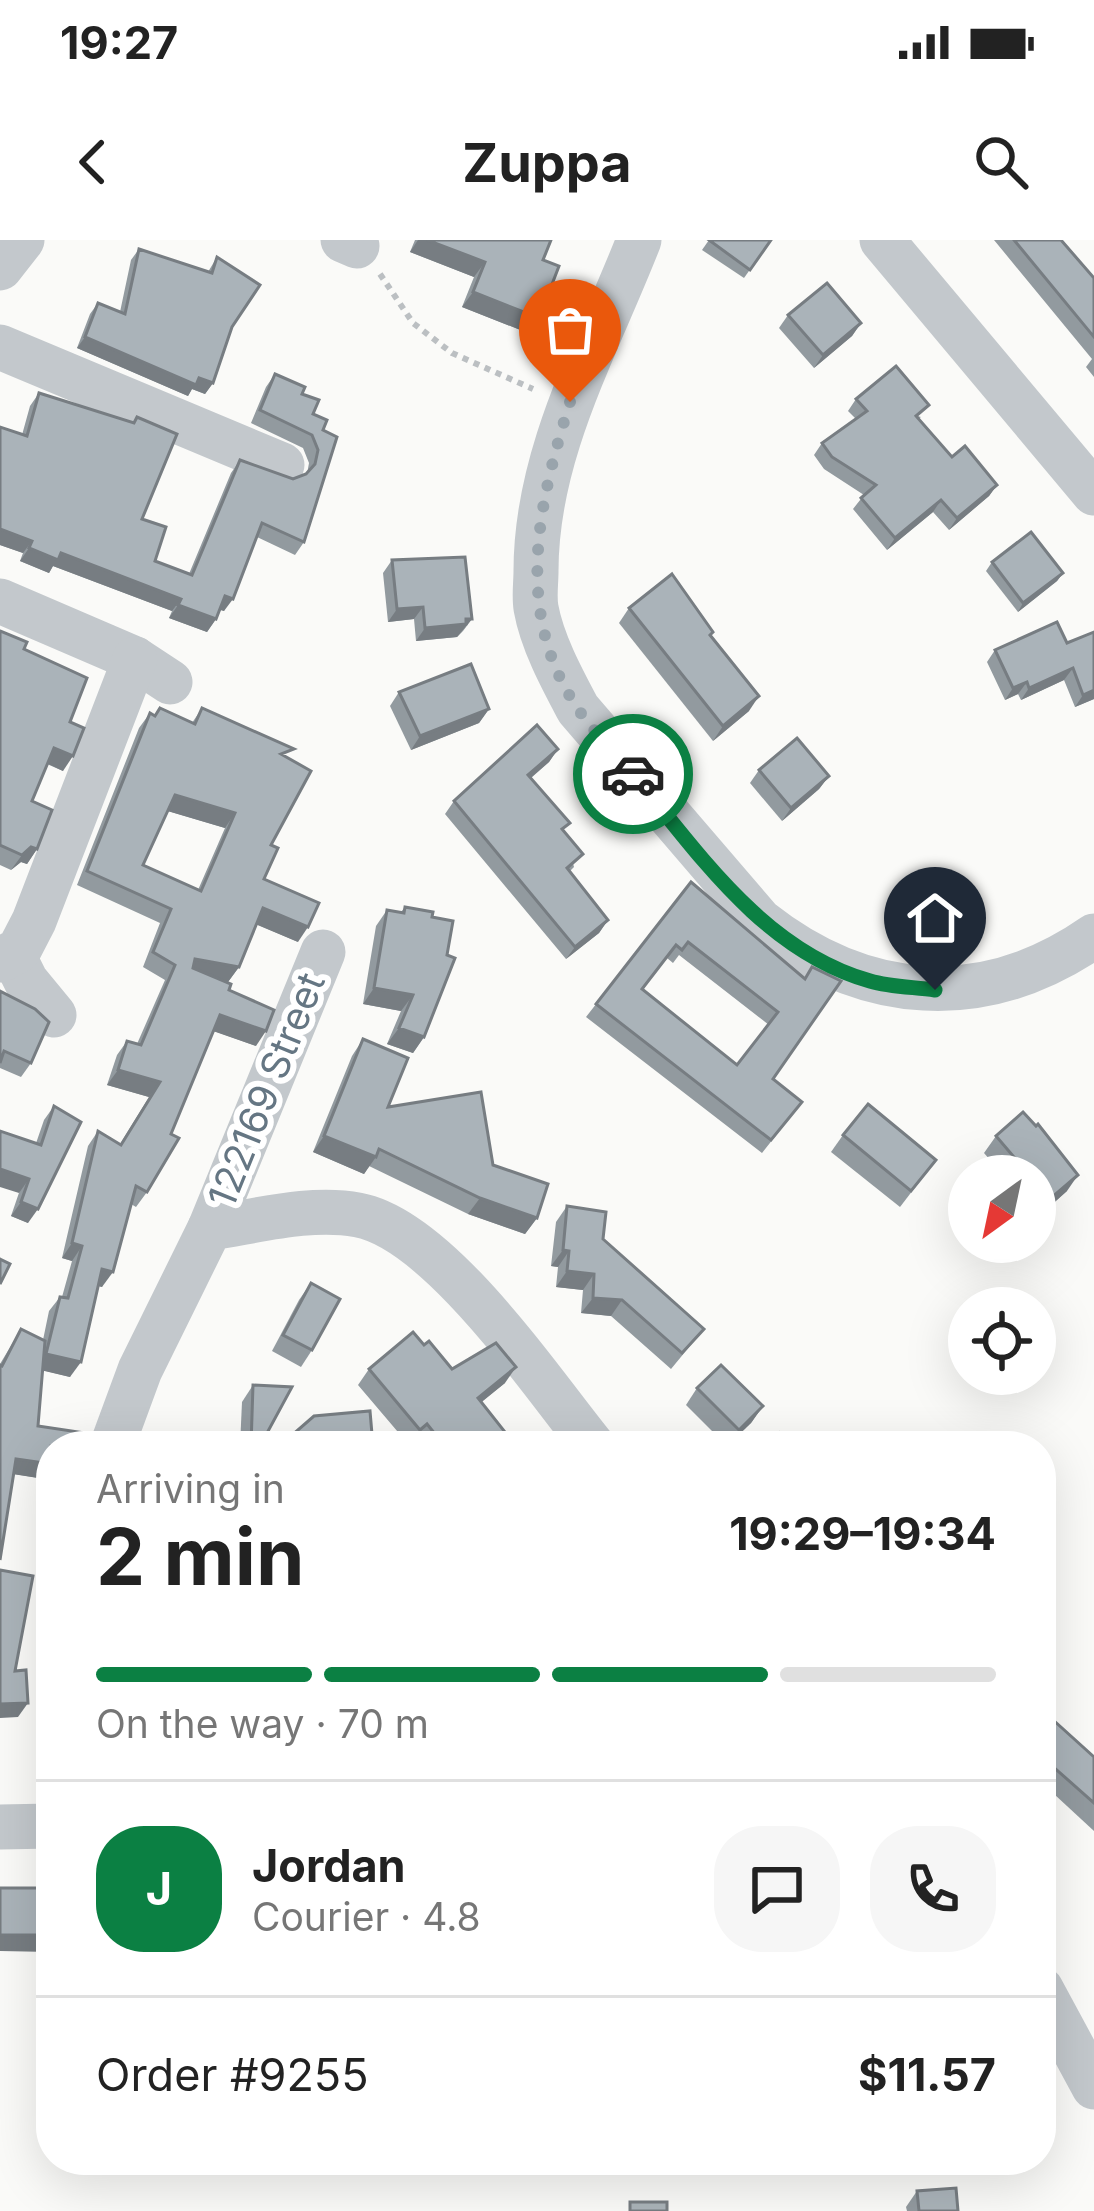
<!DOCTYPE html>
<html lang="en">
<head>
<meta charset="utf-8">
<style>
  body { margin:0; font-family:Inter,sans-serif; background:#f6f6f6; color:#222; height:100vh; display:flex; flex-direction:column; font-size:45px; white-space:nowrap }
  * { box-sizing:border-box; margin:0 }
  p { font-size:39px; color:#767676 }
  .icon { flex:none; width:66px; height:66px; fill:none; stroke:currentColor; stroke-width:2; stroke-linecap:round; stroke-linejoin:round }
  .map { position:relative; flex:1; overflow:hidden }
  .sheet { position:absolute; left:36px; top:1191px; width:1020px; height:744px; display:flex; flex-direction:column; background:#fff; border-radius:48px; box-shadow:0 12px 48px #0002 }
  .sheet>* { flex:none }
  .needle { width:78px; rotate:213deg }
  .buttons { position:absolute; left:948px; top:915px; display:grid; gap:24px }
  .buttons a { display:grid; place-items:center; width:108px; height:108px; border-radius:50%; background:#fff; box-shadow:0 12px 48px #0002; font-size:60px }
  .pin { position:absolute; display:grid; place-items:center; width:102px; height:102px; color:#fff; margin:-123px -51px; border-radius:50% 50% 50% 0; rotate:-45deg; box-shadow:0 0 12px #0007 }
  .pin .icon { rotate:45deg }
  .courier { position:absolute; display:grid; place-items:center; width:120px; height:120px; margin:-60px; border:9px solid #0b8043; border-radius:50%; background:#fff; color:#222; box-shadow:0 3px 15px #0007 }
  .overview em { font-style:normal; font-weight:700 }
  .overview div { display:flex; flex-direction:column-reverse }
  .overview { display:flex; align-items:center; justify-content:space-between; height:204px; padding:0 60px }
  h1 { font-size:78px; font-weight:700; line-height:90px }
  .bar { display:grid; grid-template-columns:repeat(4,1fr); gap:18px 12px; align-content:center; height:144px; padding:0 60px }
  .bar i { height:15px; border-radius:9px; background:#e0e0e0 }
  .bar .on { background:#0b8043 }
  .bar p { grid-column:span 4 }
  .line { display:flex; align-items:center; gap:30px; padding:0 60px; border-top:3px solid #e0e0e0 }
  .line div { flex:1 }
  .round { display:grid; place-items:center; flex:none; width:126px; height:126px; border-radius:48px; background:#f6f6f6 }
  .status { display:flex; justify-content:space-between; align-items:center; height:84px; padding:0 60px; background:#fff; direction:ltr }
  .status svg { height:33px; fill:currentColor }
  header { display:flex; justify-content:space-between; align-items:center; height:156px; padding:0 60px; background:#fff; font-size:54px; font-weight:700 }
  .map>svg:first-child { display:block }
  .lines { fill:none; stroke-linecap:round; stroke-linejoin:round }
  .path { stroke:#bbbfc2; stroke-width:6; stroke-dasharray:6 6; stroke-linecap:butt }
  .minor { stroke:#c3c8cc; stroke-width:45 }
  .wall { fill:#929a9f; fill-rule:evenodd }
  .shaded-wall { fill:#777d82 }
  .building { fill:#aab3b9; stroke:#777d82; stroke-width:3; fill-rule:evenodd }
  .done { stroke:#99a4ac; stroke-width:12; stroke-dasharray:0 21.6 }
  .route { stroke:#0b8043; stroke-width:15 }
  .labels { text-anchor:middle; stroke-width:12; stroke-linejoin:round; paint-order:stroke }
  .street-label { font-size:39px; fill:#657683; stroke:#fff }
</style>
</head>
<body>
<div class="status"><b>19:27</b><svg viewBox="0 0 49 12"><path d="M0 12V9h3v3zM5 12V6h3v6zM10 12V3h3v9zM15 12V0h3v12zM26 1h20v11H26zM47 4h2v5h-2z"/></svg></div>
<header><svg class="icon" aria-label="back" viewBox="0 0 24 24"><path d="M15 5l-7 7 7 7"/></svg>Zuppa<svg class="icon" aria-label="search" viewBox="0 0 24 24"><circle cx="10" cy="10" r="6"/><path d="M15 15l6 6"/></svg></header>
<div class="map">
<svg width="1094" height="1971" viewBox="0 0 1094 1971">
  <rect width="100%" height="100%" fill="#fafaf8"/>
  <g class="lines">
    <polyline class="path" points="380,34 413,83 452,113 533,149"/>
    <g class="minor">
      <polyline points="343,0 357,6"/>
      <path d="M639 0C597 108 536 212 536 331 536 343 534 356 536 368 542 402 562 439 578 469L760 681C864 763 983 773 1094 696"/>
      <polyline points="882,0 1094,253"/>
      <polyline points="0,28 22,0"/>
      <polyline points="0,107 282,225"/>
      <polyline points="0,361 135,419 170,442"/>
      <polyline points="13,715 26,741 54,775"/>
      <polyline points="0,720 19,710 34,681 135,419"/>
      <polyline points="210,988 323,712"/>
      <path d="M112 1206 140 1130 210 988C257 981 311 966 358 975 439 990 541 1142 593 1206"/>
      <polyline points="0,1587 51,1586"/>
      <polyline points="1041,1749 1094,1847"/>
    </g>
  </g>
  <g class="wall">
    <polygon points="415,0 551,0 543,20 528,93 462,67 474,37 410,12"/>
    <polygon points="709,0 771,0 744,38 702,10"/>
    <polygon points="994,0 1061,0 1094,38 1094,137 1086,127 1092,119"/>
    <polygon points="139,9 208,32 217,17 232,87 213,143 205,154 192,149 188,156 77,108 90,74 98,63 120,72 131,20"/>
    <polygon points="788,75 861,83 852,96 814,128 779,88"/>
    <polygon points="275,134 302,154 323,190 304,302 295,315 257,297 224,371 220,370 216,379 207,392 169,378 172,371 53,326 49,333 20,321 23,313 0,305 0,187 22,195 30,166 39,153 133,182 137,177 142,279 155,321 189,334 231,233 240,220 293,239 307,234 309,223 303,208 251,183 266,147"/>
    <polygon points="856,159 921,177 918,179 952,217 997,245 989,256 949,290 933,272 887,310 853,269 864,255 824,229 814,215 822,203 856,179 848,171"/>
    <polygon points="392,320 472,379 463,391 457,397 416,401 414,379 388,382 383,333"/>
    <polygon points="992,322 1063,333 1057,341 1018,372 986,331"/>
    <polygon points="629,368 710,396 749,471 713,501 619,383"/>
    <polygon points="1057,382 1094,459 1075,467 1064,440 1021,460 1018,454 1005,460 987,422 995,410"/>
    <polygon points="0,391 24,409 70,482 63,531 47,524 32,561 37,609 27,624 21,622 11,630 0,625"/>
    <polygon points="399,452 489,469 479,483 411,510 390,466"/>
    <path d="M160 468 192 483 202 468 288 518 264 639 298 702 256 684 239 727 228 742 223 741 256 806 214 791 147 952 136 967 131 964 102 1047 98 1046 70 1137 42 1130 38 1186 51 1240 14 1234 0 1124 21 1089 43 1100 49 1071 60 1057H62L72 1021 62 1018 88 906 98 891 120 904 149 857 107 845 117 815 127 801 137 804 165 740 143 727 160 683 77 645 139 488 150 473 154 476ZM168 571 225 588 198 650 143 625Z"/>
    <polygon points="558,509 549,522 531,538 564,591 574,627 570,631 608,680 599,693 566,719 445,574 454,561"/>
    <polygon points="759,530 829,536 819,549 782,581 750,543"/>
    <path d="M691 642 804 738 773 839 792 875 762 913 586 777ZM679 715 769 785 737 825 643 749 667 718 673 723Z"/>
    <polygon points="405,667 432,677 447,715 424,797 413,813 387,804 401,771 363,764 376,686 387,670 401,672"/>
    <polygon points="0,751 31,823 21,837 0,828"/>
    <polygon points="363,799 388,867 493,925 537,978 525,994 468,974 369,926 364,934 313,912 352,816"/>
    <polygon points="54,866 28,983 11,976 44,880"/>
    <polygon points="843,895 936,920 900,967 831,912"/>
    <polygon points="996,896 1067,951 1039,976 1035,971 1035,936 1004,936 984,913"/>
    <polygon points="567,966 704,1089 671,1129 611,1076 581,1073 583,1050 556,1047 558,1027 551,1026 556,982"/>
    <polygon points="311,1043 312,1110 301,1127 272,1111 299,1060"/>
    <polygon points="424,1105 452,1129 505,1143 481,1162 516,1206 421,1206 416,1200 409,1205 358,1145 369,1129"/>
    <polygon points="253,1145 260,1206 240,1206 242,1162"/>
    <polygon points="697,1148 763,1166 751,1183 727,1206 686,1165"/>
    <polygon points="1041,1469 1094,1517 1094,1591 1041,1542"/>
    <polygon points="917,1951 958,1971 907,1971 906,1967"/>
  </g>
  <g class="shaded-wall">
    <polygon points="418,0 427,0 485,22 474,37 410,12"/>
    <polygon points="473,52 539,78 528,93 462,67"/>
    <polygon points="861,83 852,96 814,128 823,115"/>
    <polygon points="85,97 213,143 205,154 192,149 188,156 77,108"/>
    <polygon points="997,245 989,256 949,290 957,278"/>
    <polygon points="941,260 933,272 887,310 895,298"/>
    <polygon points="0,289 32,301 23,313 0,305"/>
    <polygon points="29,308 61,313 181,359 172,371 53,326 49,333 20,321"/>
    <polygon points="1063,333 1057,341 1018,372 1023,363"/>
    <polygon points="225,356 233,359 224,371 216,368"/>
    <polygon points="178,365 216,379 207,392 169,378"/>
    <polygon points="423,367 414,379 388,382 397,369"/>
    <polygon points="466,379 472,379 457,397 416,401 425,388"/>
    <polygon points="1073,428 1064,440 1021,460 1029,448"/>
    <polygon points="1027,442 1018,454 1005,460 1013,448"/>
    <polygon points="1094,450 1094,459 1075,467 1083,455"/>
    <polygon points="759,456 749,471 713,501 723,486"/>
    <polygon points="489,469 479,483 411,510 420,496"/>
    <polygon points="54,508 73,516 63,531 44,522"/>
    <polygon points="558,509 549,522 519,548 528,535"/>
    <polygon points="829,536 819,549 782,581 791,568"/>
    <polygon points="175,555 235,573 225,588 164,570"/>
    <polygon points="31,607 37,609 27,624 21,622 11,630 22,615"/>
    <polygon points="263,668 308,687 298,702 253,683"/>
    <polygon points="608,680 599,693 566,719 575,707"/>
    <polygon points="195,719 239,727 228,742 185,734"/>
    <polygon points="374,748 413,755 401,771 363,764"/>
    <polygon points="220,775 266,791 256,806 210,790"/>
    <polygon points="399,788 424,797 413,813 387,804"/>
    <polygon points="118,830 160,842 149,857 107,845"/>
    <polygon points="324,896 376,917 364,934 313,912"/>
    <polygon points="0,929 29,939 19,953 0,947"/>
    <polygon points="1078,935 1067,951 1039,976 1050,959"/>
    <polygon points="480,958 537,978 525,994 468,974"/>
    <polygon points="21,962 38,969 28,983 11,976"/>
    <polygon points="72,1003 82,1006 72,1021 62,1018"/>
    <polygon points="563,1010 569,1011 558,1027 551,1026"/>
    <polygon points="102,1029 113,1032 102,1047 92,1044"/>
    <polygon points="567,1031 594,1034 583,1050 556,1047"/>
    <polygon points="593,1058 622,1060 611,1076 581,1073"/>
    <polygon points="46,1114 81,1122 70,1137 36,1129"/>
    <polygon points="516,1127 505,1143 467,1174 478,1158"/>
    <polygon points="763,1166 751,1183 727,1206 739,1190"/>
    <polygon points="284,1202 336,1203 334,1206 280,1206"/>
    <polygon points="16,1219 51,1224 51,1240 6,1233"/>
    <polygon points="28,1463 18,1477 0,1478 0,1464"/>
    <polygon points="0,1695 51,1695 51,1712 0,1711"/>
  </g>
  <g class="building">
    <polygon points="427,0 551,0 543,20 559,26 539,78 473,52 485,22"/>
    <polygon points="709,0 771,0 750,30"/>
    <polygon points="1014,0 1061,0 1094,38 1094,97"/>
    <polygon points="139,9 212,33 217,17 260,45 232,87 213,143 199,138 196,145 85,97 98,63 125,74"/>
    <polygon points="827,43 861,83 823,115 788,75"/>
    <polygon points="896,126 929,165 916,176 952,217 965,206 997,245 957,278 941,260 895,298 861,258 876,245 832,217 822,203 867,171 856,159"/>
    <polygon points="275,134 305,147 302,154 319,160 313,174 327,180 323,190 337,197 304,302 262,283 233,359 225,356 216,379 178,365 181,359 61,313 58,320 29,308 32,301 0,289 0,187 27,196 39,153 134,183 137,177 177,194 142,279 166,287 155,321 192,335 240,220 293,239 306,234 315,224 318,210 312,195 260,170"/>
    <polygon points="1031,292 1063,333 1023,363 992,322"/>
    <polygon points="465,317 472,379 466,379 466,384 425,388 423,367 397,369 392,320"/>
    <polygon points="672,334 713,392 710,395 759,456 723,486 629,368"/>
    <polygon points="1057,382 1067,403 1094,392 1094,450 1083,455 1073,428 1029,448 1027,442 1013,448 995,410"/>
    <polygon points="0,391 27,402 24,409 87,438 70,482 84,488 73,516 54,508 32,561 52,570 37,609 31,607 22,615 0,605"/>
    <polygon points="471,424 489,469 420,496 399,452"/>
    <path d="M160 468 195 484 202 468 294 509 281 514 311 531 271 605 278 608 264 639 319 663 308 687 263 668 239 727 195 719 193 728 231 744 229 750 274 770 266 791 220 775 171 894 179 898 147 952 136 946 113 1032 102 1029 81 1122 46 1114 60 1057 68 1058 82 1006 72 1003 98 891 121 905 160 842 118 830 127 801 141 805 175 725 153 712 171 669 87 631 150 473 155 476ZM175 555 235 573 201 651 143 625Z"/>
    <polygon points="537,485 558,509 528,535 570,583 562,589 583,614 567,628 608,680 575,707 454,561"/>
    <polygon points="797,498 829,536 791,568 759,530"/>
    <path d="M691 642 805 739 812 727 841 741 773 839 802 862 771 900 596 764ZM688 702 778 772 737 825 642 749 676 705 682 710Z"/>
    <polygon points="405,667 433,672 432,677 453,681 447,715 455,718 424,797 399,788 413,755 374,748 387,670 404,673"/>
    <polygon points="0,751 35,769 49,782 31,823 4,811 0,823"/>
    <polygon points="363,799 408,818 388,867 481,852 493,925 548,944 537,978 480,958 379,909 376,917 324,896"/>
    <polygon points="868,864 936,920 911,951 843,895"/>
    <polygon points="54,866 81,882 38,969 21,962 29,939 0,929 0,891 41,905"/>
    <polygon points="1023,872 1036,886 1038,884 1078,935 1050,959 1035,941 1035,936 1030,936 996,896"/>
    <polygon points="567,966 606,972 603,999 704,1089 682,1113 622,1060 593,1058 594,1034 567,1031 569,1011 563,1010"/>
    <polygon points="0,1019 10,1024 0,1044"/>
    <polygon points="311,1043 340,1059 312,1110 283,1095"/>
    <polygon points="21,1089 45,1101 38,1186 85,1193 84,1206 51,1206 51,1224 16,1219 0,1320 0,1125 2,1126"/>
    <polygon points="413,1092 424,1105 429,1101 452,1129 496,1103 516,1127 478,1158 516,1206 449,1206 441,1197 439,1199 427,1184 420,1190 369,1129"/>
    <polygon points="721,1125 763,1166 739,1190 697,1148"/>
    <polygon points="253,1145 292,1147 260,1206 251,1206"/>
    <polygon points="370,1171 373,1206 336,1206 336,1203 284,1202 314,1176"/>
    <polygon points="779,1193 789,1206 763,1206"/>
    <polygon points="0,1330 33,1336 15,1431 26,1430 28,1463 0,1464"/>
    <polygon points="1041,1469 1094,1517 1094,1563 1041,1516"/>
    <rect x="0" y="1648" width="51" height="47"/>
    <polygon points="956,1948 958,1971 919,1971 917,1951"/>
    <rect x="630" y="1962" width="37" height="9"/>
  </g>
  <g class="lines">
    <path class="done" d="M570 162C538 265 513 373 578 469 594 492 615 513 633 534"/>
    <path class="route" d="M633 534C699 614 764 711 870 741 890 747 914 747 935 750"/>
  </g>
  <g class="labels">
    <g class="street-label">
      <text transform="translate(266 850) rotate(-68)" y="14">122169 Street</text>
    </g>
  </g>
</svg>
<div class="buttons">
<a><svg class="needle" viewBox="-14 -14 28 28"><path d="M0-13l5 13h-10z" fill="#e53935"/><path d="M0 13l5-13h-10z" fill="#767676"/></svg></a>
<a><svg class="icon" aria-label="locate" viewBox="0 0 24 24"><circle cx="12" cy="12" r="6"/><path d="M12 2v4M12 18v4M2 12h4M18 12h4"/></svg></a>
</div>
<div class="pin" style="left:570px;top:162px;background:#ea580c"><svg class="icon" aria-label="bag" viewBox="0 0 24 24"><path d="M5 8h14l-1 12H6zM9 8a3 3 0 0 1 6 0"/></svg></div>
<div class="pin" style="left:935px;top:750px;background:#1f2937"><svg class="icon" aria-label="home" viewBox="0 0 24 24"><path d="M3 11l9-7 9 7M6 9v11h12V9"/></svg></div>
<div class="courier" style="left:633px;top:534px"><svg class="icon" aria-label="car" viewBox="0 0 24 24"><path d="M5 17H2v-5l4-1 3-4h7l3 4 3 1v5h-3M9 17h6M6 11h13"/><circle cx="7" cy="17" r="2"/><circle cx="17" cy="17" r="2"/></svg></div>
<section class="sheet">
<div class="overview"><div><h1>2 min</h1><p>Arriving in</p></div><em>19:29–19:34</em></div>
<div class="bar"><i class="on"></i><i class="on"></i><i class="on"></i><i></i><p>On the way · 70 m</p></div>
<div class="line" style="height:216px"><b class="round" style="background:#0b8043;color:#fff">J</b><div><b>Jordan</b><p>Courier · 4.8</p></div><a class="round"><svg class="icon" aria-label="chat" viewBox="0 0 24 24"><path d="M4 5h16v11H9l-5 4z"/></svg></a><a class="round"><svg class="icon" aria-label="phone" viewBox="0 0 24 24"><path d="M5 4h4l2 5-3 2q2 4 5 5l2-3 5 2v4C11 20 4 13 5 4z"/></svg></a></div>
<div class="line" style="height:156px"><div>Order #9255</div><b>$11.57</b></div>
</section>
</div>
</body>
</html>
